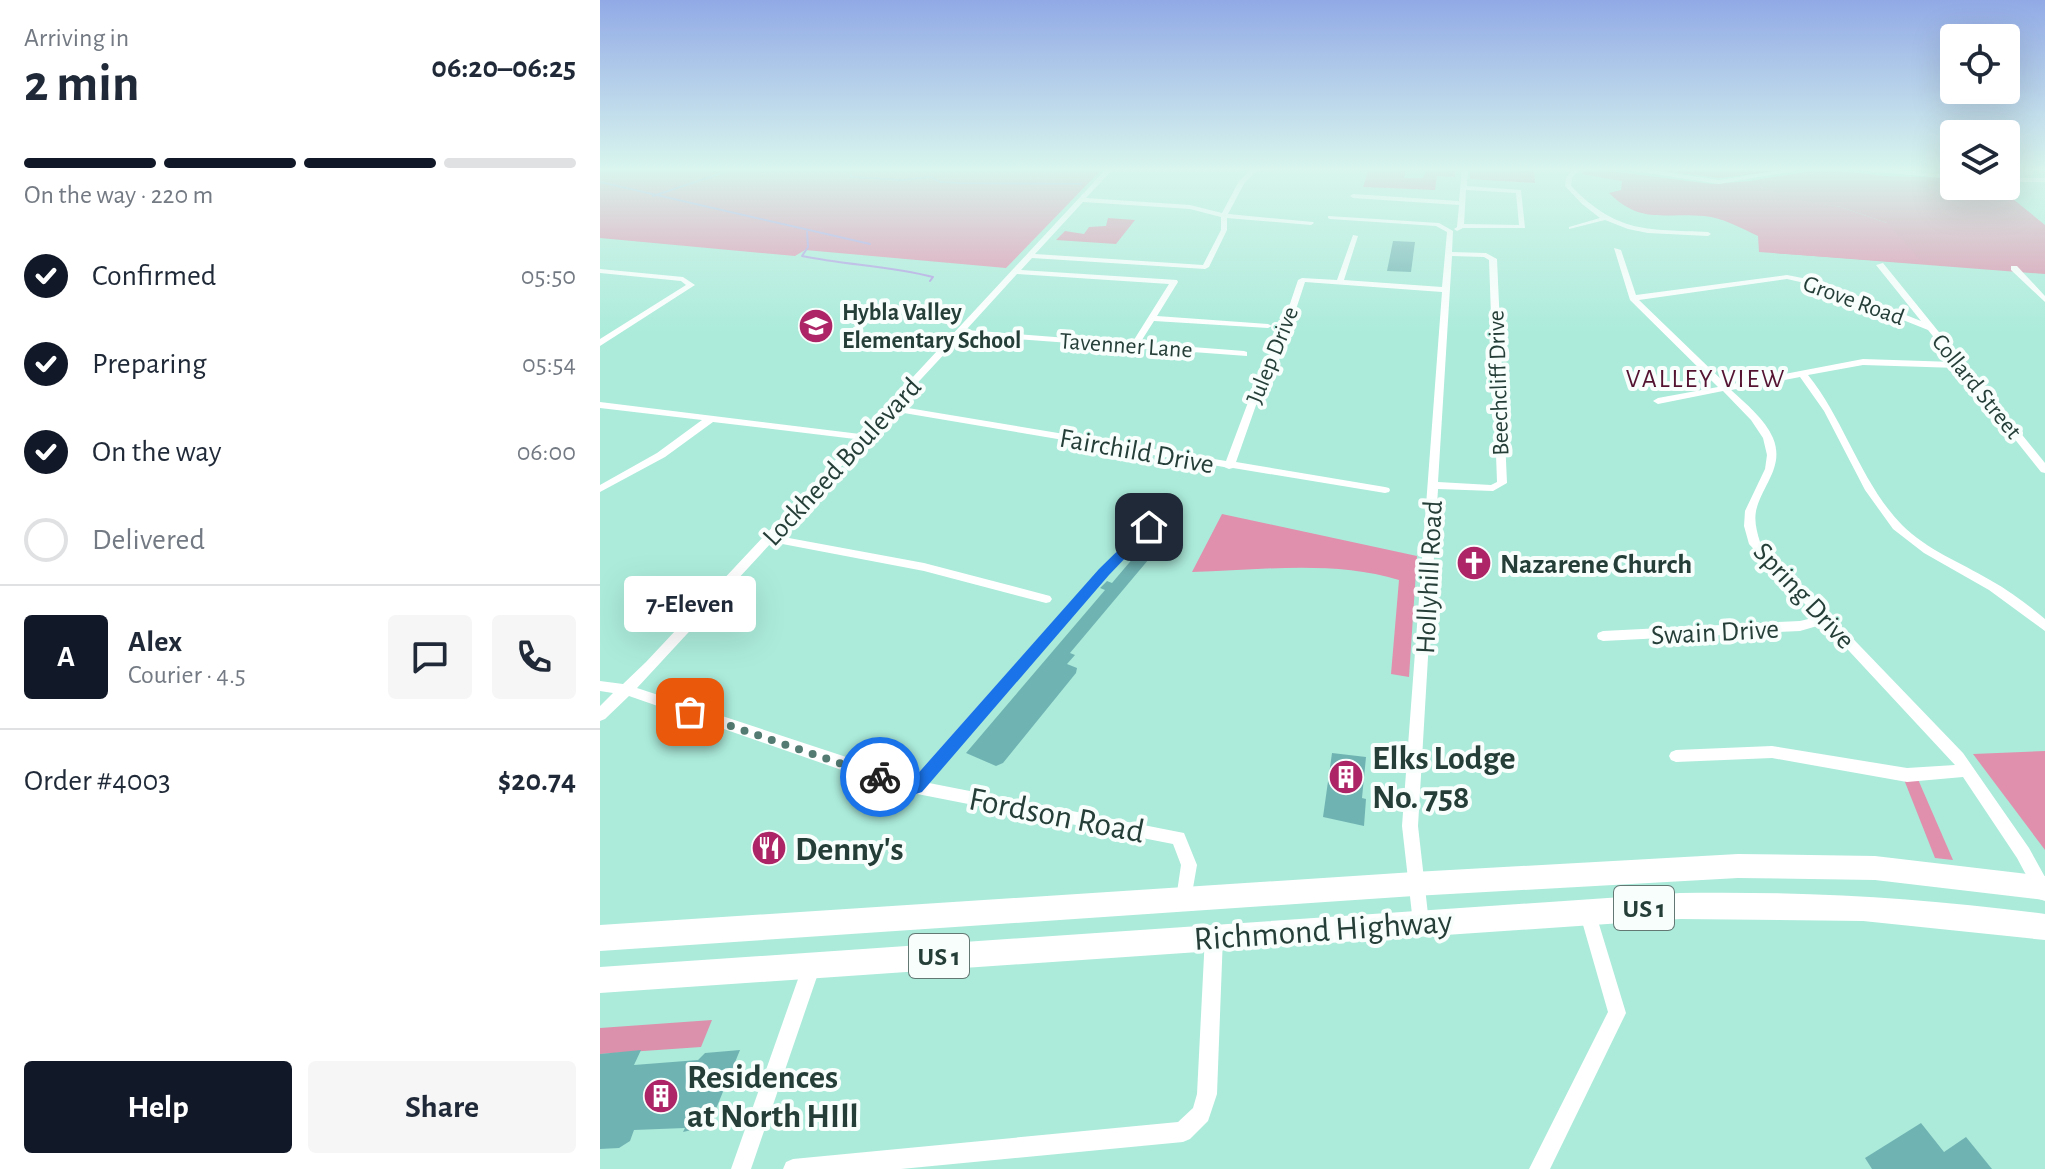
<!DOCTYPE html>
<html lang="en">
<head>
<meta charset="utf-8">
<style>
  body { margin:0; font-family:"Alegreya Sans",sans-serif; background:#f6f6f7; color:#1f2937; height:100vh; display:flex; flex-direction:column; font-size:30px; white-space:nowrap }
  * { box-sizing:border-box; margin:0 }
  p { font-size:26px; color:#747a83 }
  .icon { flex:none; width:44px; height:44px; fill:none; stroke:currentColor; stroke-width:2; stroke-linecap:round; stroke-linejoin:round }
  .map { position:relative; flex:1; overflow:hidden }
  .sheet { display:flex; flex-direction:column; background:#fff; width:600px }
  .sheet>* { flex:none }
  .buttons { position:absolute; left:1340px; top:24px; display:grid; gap:16px }
  .buttons a { display:grid; place-items:center; width:80px; height:80px; border-radius:8px; background:#fff; box-shadow:0 8px 32px #0002; font-size:40px }
  .pin { position:absolute; display:grid; place-items:center; width:68px; height:68px; color:#fff; margin:-34px; border-radius:16px; box-shadow:0 4px 12px #0006 }
  .courier { position:absolute; display:grid; place-items:center; width:80px; height:80px; margin:-40px; border:6px solid #1a73e8; border-radius:50%; background:#fff; color:#222; box-shadow:0 2px 10px #0007 }
  .bubble { position:absolute; height:56px; border-radius:8px; background:#fff; box-shadow:0 8px 32px #0002; font-size:26px; font-weight:700; line-height:56px; text-align:center }
  .overview em { font-style:normal; font-weight:700 }
  .overview div { display:flex; flex-direction:column-reverse }
  .overview { display:flex; align-items:center; justify-content:space-between; height:136px; padding:0 24px }
  h1 { font-size:52px; font-weight:700; line-height:60px }
  .bar { display:grid; grid-template-columns:repeat(4,1fr); gap:12px 8px; align-content:center; height:96px; padding:0 24px }
  .bar i { height:10px; border-radius:6px; background:#e0e1e3 }
  .bar .on { background:#111827 }
  .bar p { grid-column:span 4 }
  .line { display:flex; align-items:center; gap:20px; padding:0 24px; border-top:2px solid #e0e1e3 }
  .line div { flex:1 }
  .round { display:grid; place-items:center; flex:none; width:84px; height:84px; border-radius:8px; background:#f6f6f7 }
  ol { padding:0 24px; list-style:none }
  li { display:flex; align-items:center; gap:24px; height:88px }
  li p { margin-inline-start:auto }
  li .icon { padding:8px; border-radius:50%; background:#111827; color:#fff; stroke-width:4 }
  li:last-child { color:#747a83 }
  li i { width:44px; height:44px; border:4px solid #e0e1e3; border-radius:50% }
  .button { display:flex; gap:16px; margin-top:auto; padding:16px 24px }
  .button a { flex:1; height:92px; border-radius:8px; background:#111827; color:#fff; font-size:32px; font-weight:700; line-height:92px; text-align:center }
  .button a+a { background:#f6f6f7; color:#1f2937 }
  main { display:flex; flex:1; min-height:0 }
  .map>svg:first-child { display:block }
  .green { fill:#db91ab }
  .forest { fill:#e090ad }
  .lines { fill:none; stroke-linecap:round; stroke-linejoin:round }
  .stream { stroke:#af9ce2; stroke-width:2 }
  .building { fill:#70b3b3 }
  .minor { fill:#fff; fill-rule:evenodd }
  .highway { fill:#fff; fill-rule:evenodd }
  .route { fill:#1a73e8 }
  .done { stroke:#547b71; stroke-width:8; stroke-dasharray:0 14.4 }
  .labels { text-anchor:middle; stroke-width:8; stroke-linejoin:round; paint-order:stroke }
  .far-street-label { font-size:24px; fill:#253f38; stroke:#f8fefc }
  .far-poi-label { font-size:24px; font-weight:bold; fill:#253f38; stroke:#f8fefc; text-anchor:start }
  .far-neighbourhood-label { font-size:26px; letter-spacing:2px; fill:#541331; stroke:#f8fefc }
  .shield { fill:#f8fefc; stroke:#647873; stroke-width:2 }
  .shield-label { font-size:26px; font-weight:bold; fill:#253f38 }
  .street-label { font-size:28px; fill:#253f38; stroke:#f8fefc }
  .poi-label { font-size:28px; font-weight:bold; fill:#253f38; stroke:#f8fefc; text-anchor:start }
  .near-poi-label { font-size:34px; font-weight:bold; fill:#253f38; stroke:#f8fefc; text-anchor:start }
  .near-street-label { font-size:34px; fill:#253f38; stroke:#f8fefc }
</style>
</head>
<body>
<main>
<section class="sheet">
<div class="overview"><div><h1>2 min</h1><p>Arriving in</p></div><em>06:20–06:25</em></div>
<div class="bar"><i class="on"></i><i class="on"></i><i class="on"></i><i></i><p>On the way · 220 m</p></div>
<ol>
<li><svg class="icon" aria-label="check" viewBox="0 0 24 24"><path d="M5 12l5 5 9-10"/></svg>Confirmed<p>05:50</p></li>
<li><svg class="icon" aria-label="check" viewBox="0 0 24 24"><path d="M5 12l5 5 9-10"/></svg>Preparing<p>05:54</p></li>
<li><svg class="icon" aria-label="check" viewBox="0 0 24 24"><path d="M5 12l5 5 9-10"/></svg>On the way<p>06:00</p></li>
<li><i></i>Delivered</li>
</ol>
<div class="line" style="height:144px"><b class="round" style="background:#111827;color:#fff">A</b><div><b>Alex</b><p>Courier · 4.5</p></div><a class="round"><svg class="icon" aria-label="chat" viewBox="0 0 24 24"><path d="M4 5h16v11H9l-5 4z"/></svg></a><a class="round"><svg class="icon" aria-label="phone" viewBox="0 0 24 24"><path d="M5 4h4l2 5-3 2q2 4 5 5l2-3 5 2v4C11 20 4 13 5 4z"/></svg></a></div>
<div class="line" style="height:104px"><div>Order #4003</div><b>$20.74</b></div>
<div class="button"><a>Help</a><a>Share</a></div>
</section>
<div class="map">
<svg width="1445" height="1169" viewBox="0 0 1445 1169">
  <rect width="100%" height="100%" fill="#acebda"/>
  <g class="green">
    <polygon points="1223,169 1284,176 1354,178 1354,186 1397,186 1445,225 1445,274 1174,253 1287,223 1241,207 1184,198 1150,181"/>
    <polygon points="508,218 535,220 516,244 456,240 465,231 484,234 489,227 506,226"/>
    <polygon points="112,1020 101,1047 0,1054 0,1028"/>
  </g>
  <g class="forest">
    <polygon points="0,168 503,168 406,268 205,250 195,256 0,238"/>
    <polygon points="769,168 806,168 804,178 823,178 827,168 856,168 855,177 837,176 835,190 763,187"/>
    <polygon points="870,168 934,168 935,183 870,179"/>
    <path d="M985 168 1112 184 1150 181 1184 197 1241 207 1287 223 1324 264 1159 252 1158 236C1141 228 1123 218 1104 216 1063 212 1042 225 1009 193L1021 190 1022 181 982 174Z"/>
    <polygon points="1040,168 1119,171 1178,168 1179,171 1119,178"/>
    <path d="M622 514 817 556 809 677 791 674 799 580C734 560 660 570 592 572Z"/>
    <polygon points="1445,751 1445,850 1373,754"/>
    <polygon points="1303,777 1317,777 1353,860 1335,858"/>
  </g>
  <g class="lines">
    <g class="stream">
      <polyline points="0,182 270,244"/>
      <polyline points="53,196 131,170 244,169 251,171 251,177 303,180 331,177 340,182 359,183 481,184"/>
      <path d="M207 232 208 247 202 256C246 265 289 266 333 277L330 281"/>
    </g>
  </g>
  <g class="building">
    <polygon points="793,241 815,242 811,272 787,271"/>
    <polygon points="562,524 575,528 470,653 475,655 467,664 477,668 476,673 403,763 396,766 366,753 505,590 500,588 507,581 512,583"/>
    <polygon points="732,753 766,757 762,798 766,799 764,826 723,817"/>
    <polygon points="41,1050 34,1065 98,1060 105,1053 140,1050 109,1126 83,1132 85,1128 34,1130 30,1141 19,1148 0,1149 0,1054"/>
    <polygon points="1321,1123 1344,1152 1366,1137 1392,1169 1272,1169 1265,1158"/>
  </g>
  <g class="lines">
    <g class="minor">
      <path d="M507 168H514L486 198 590 205 622 213 639 181 653 168H660L645 182 628 214 713 222 714 223 711 225 627 218V230L609 267 605 269 432 258 421 270 577 280 578 282 557 316 668 324 672 326 668 328 554 321 540 343 644 351 647 352V356L362 335 296 406 626 461 659 373 672 357 698 280 702 278 737 280 753 235 758 236 744 280 842 287 847 232 836 226 730 219 728 218V216L839 223 853 231 852 252 886 253 897 259 907 483 893 491 838 489 818 826 829 923 827 929 821 931 815 929 813 923 802 826 842 292 705 282 680 358 667 374 636 462 785 487 789 488 790 490 789 492 785 493 633 468 629 469 624 467 292 411 178 536 324 563 450 596 452 599 450 602 446 603 324 571 172 542 37 688 313 779 500 569 545 524H553L555 527 553 530 508 575 329 783 584 833 597 865 590 905 584 907 578 905 576 899 581 865 573 844 302 791 29 696 5 719 0 721V706L13 693 0 691V681L23 684 46 662 255 439 113 422 65 457 0 492V485L57 453 102 420 0 408V402L260 434ZM483 202 590 209 621 217V230L603 265 435 254ZM852 256 884 257 889 260 897 482 891 485 838 482ZM417 274 569 284 532 343 366 330Z"/>
      <path d="M862 168H868L867 186 921 190 925 228H863L857 231 854 229 857 227 859 205 753 198 750 196 753 194 859 201ZM866 190 916 193 919 225 864 224Z"/>
      <path d="M974 168H980L972 178 971 186C1018 234 1046 229 1108 232L1111 234 1108 236 1048 233 1028 229 1005 220 969 229V227L1000 218 982 204 965 186 966 178Z"/>
      <polygon points="1017,168 1035,168 1119,180 1194,168 1210,168 1119,184"/>
      <polygon points="1238,168 1267,168 1354,175 1354,179"/>
      <rect x="1406" y="178" width="39" height="4"/>
      <path d="M1014 248 1021 250 1036 295 1187 275 1223 282 1321 321 1276 265 1283 263 1445 463V473L1441 472 1358 368 1263 365 1208 375C1245 421 1261 483 1302 525 1327 550 1360 562 1390 580 1410 591 1428 605 1445 619V631L1389 590 1324 553 1293 529 1265 490 1224 411 1200 377 1131 390C1146 404 1165 419 1173 438 1185 467 1162 485 1156 511 1154 522 1157 532 1160 542L1363 753 1429 848 1445 877V901L1439 899 1417 858 1363 777 1307 782 1172 758 1076 762 1071 760 1069 756 1071 752 1076 750 1172 746 1307 768 1355 765 1224 624 1200 631 1003 641 998 639 997 636 998 633 1003 631 1200 621 1217 617 1149 544 1144 526 1145 511 1165 469 1167 455 1163 438 1151 420 1123 391 1058 404 1053 401 1058 398 1118 387 1030 300ZM1187 279 1218 286 1328 330 1354 362 1263 359 1127 385 1039 300Z"/>
      <polygon points="1411,266 1417,266 1445,296 1445,302 1411,270"/>
      <polygon points="0,269 83,277 95,285 0,346 0,339 86,285 81,281 0,273"/>
      <polygon points="987,903 993,905 995,911 1026,1013 950,1169 929,1169 1008,1012 979,911 981,905"/>
      <polygon points="614,927 620,930 623,936 617,1094 608,1121 590,1139 583,1142 301,1169 183,1169 186,1162 193,1159 578,1122 593,1108 597,1094 605,936 608,930"/>
      <polygon points="212,956 218,959 221,965 151,1169 131,1169 203,965 206,959"/>
    </g>
    <g class="highway">
      <polygon points="1138,854 1275,856 1445,876 1445,900 1275,880 1138,878 814,896 0,951 0,925 814,872"/>
      <path d="M1080 893C1203 891 1324 898 1445 914V940L1263 921 1080 919 0 993V967Z"/>
    </g>
  </g>
  <linearGradient id="sky" x2="0" y2="1"><stop stop-color="#91aae6"/><stop offset="0.51" stop-color="#daf6ee"/><stop offset="1" stop-color="#daf6ee" stop-opacity="0"/></linearGradient>
  <rect width="1445" height="332" fill="url(#sky)"/>
  <polygon class="route" points="545,524 555,527 509,575 322,792 316,794 275,782 275,772 280,770 313,779 499,569"/>
  <g class="lines">
    <polyline class="done" points="90,712 280,777"/>
  </g>
  <defs>
    <symbol id="school-disc" viewBox="-11 -11 22 22"><circle r="9.5" fill="#ae2567" stroke="#f8fefc"/><path d="M0-5L7-2L0 1L-7-2ZM-4 1L0 2.5L4 1V4Q0 6-4 4Z" fill="#fff"/></symbol>
    <symbol id="church-disc" viewBox="-11 -11 22 22"><circle r="9.5" fill="#ae2567" stroke="#f8fefc"/><path d="M-1.2-6h2.4v3.5h3.3v2.4h-3.3V6h-2.4V-.1h-3.3v-2.4h3.3Z" fill="#fff"/></symbol>
    <symbol id="building-disc" viewBox="-11 -11 22 22"><circle r="9.5" fill="#ae2567" stroke="#f8fefc"/><path d="M-4-6H4V6H1V3H-1V6H-4ZM-2.5-4.3h1.7v1.8h-1.7ZM.8-4.3h1.7v1.8H.8ZM-2.5-1h1.7V.8h-1.7ZM.8-1h1.7V.8H.8Z" fill="#fff"/></symbol>
    <symbol id="restaurant-disc" viewBox="-11 -11 22 22"><circle r="9.5" fill="#ae2567" stroke="#f8fefc"/><path d="M-5-6h1v4h1v-4h1v4h1v-4h1v5L-1.5 .5V6h-2V.5L-5-1ZM5-6V6H3V1.5H1.5Q1.5-4 5-6Z" fill="#fff"/></symbol>
  </defs>
  <g fill-rule="evenodd">
    <use href="#school-disc" x="196" y="306" width="40" height="40"/>
    <use href="#church-disc" x="854" y="543" width="40" height="40"/>
    <use href="#building-disc" x="726" y="757" width="40" height="40"/>
    <use href="#restaurant-disc" x="149" y="828" width="40" height="40"/>
    <use href="#building-disc" x="41" y="1076" width="40" height="40"/>
  </g>
  <g class="labels">
    <g class="far-street-label">
      <text transform="translate(1254 300) rotate(20)" y="8">Grove Road</text>
      <text transform="translate(526 345) rotate(4)" y="8">Tavenner Lane</text>
      <text transform="translate(672 355) rotate(-68)" y="8">Julep Drive</text>
      <text transform="translate(898 383) rotate(-92)" y="8">Beechcliff Drive</text>
      <text transform="translate(1377 386) rotate(51)" y="8">Collard Street</text>
    </g>
    <g class="far-poi-label">
      <text x="242" y="320">Hybla Valley<tspan x="242" dy="28">Elementary School</tspan></text>
    </g>
    <g class="far-neighbourhood-label">
      <text x="1106" y="387">VALLEY VIEW</text>
    </g>
    <g class="shield">
      <rect x="1014" y="886" width="60" height="44" rx="6"/>
      <rect x="309" y="934" width="60" height="44" rx="6"/>
    </g>
    <g class="shield-label">
      <text x="1044" y="917">US 1</text>
      <text x="339" y="965">US 1</text>
    </g>
    <g class="street-label">
      <text transform="translate(537 450) rotate(10)" y="10">Fairchild Drive</text>
      <text transform="translate(241 461) rotate(-47)" y="10">Lockheed Boulevard</text>
      <text transform="translate(828 577) rotate(-87)" y="10">Hollyhill Road</text>
      <text transform="translate(1205 595) rotate(47)" y="10">Spring Drive</text>
      <text transform="translate(1115 631) rotate(-3)" y="10">Swain Drive</text>
    </g>
    <g class="poi-label">
      <text x="900" y="573">Nazarene Church</text>
    </g>
    <g class="near-poi-label">
      <text x="772" y="769">Elks Lodge<tspan x="772" dy="39">No. 758</tspan></text>
      <text x="195" y="860">Denny's</text>
      <text x="87" y="1088">Residences<tspan x="87" dy="39">at North HIll</tspan></text>
    </g>
    <g class="near-street-label">
      <text transform="translate(457 814) rotate(11)" y="12">Fordson Road</text>
      <text transform="translate(723 929) rotate(-4)" y="12">Richmond Highway</text>
    </g>
  </g>
</svg>
<div class="buttons">
<a><svg class="icon" aria-label="locate" viewBox="0 0 24 24"><circle cx="12" cy="12" r="6"/><path d="M12 2v4M12 18v4M2 12h4M18 12h4"/></svg></a>
<a><svg class="icon" aria-label="layers" viewBox="0 0 24 24"><path d="M12 4l9 5-9 5-9-5zM3 14l9 5 9-5"/></svg></a>
</div>
<div class="pin" style="left:90px;top:712px;background:#ea580c"><svg class="icon" aria-label="bag" viewBox="0 0 24 24"><path d="M5 8h14l-1 12H6zM9 8a3 3 0 0 1 6 0"/></svg></div>
<div class="pin" style="left:549px;top:527px;background:#1f2937"><svg class="icon" aria-label="home" viewBox="0 0 24 24"><path d="M3 11l9-7 9 7M6 9v11h12V9"/></svg></div>
<div class="courier" style="left:280px;top:777px"><svg class="icon" aria-label="bike" viewBox="0 0 24 24"><circle cx="6" cy="16" r="4"/><circle cx="18" cy="16" r="4"/><path d="M6 16l4-8h5l3 8M10 8l3 8H6M13 5h3"/></svg></div>
<div class="bubble" style="left:24px;top:576px;width:132px">7-Eleven</div>
</div>
</main>
</body>
</html>
